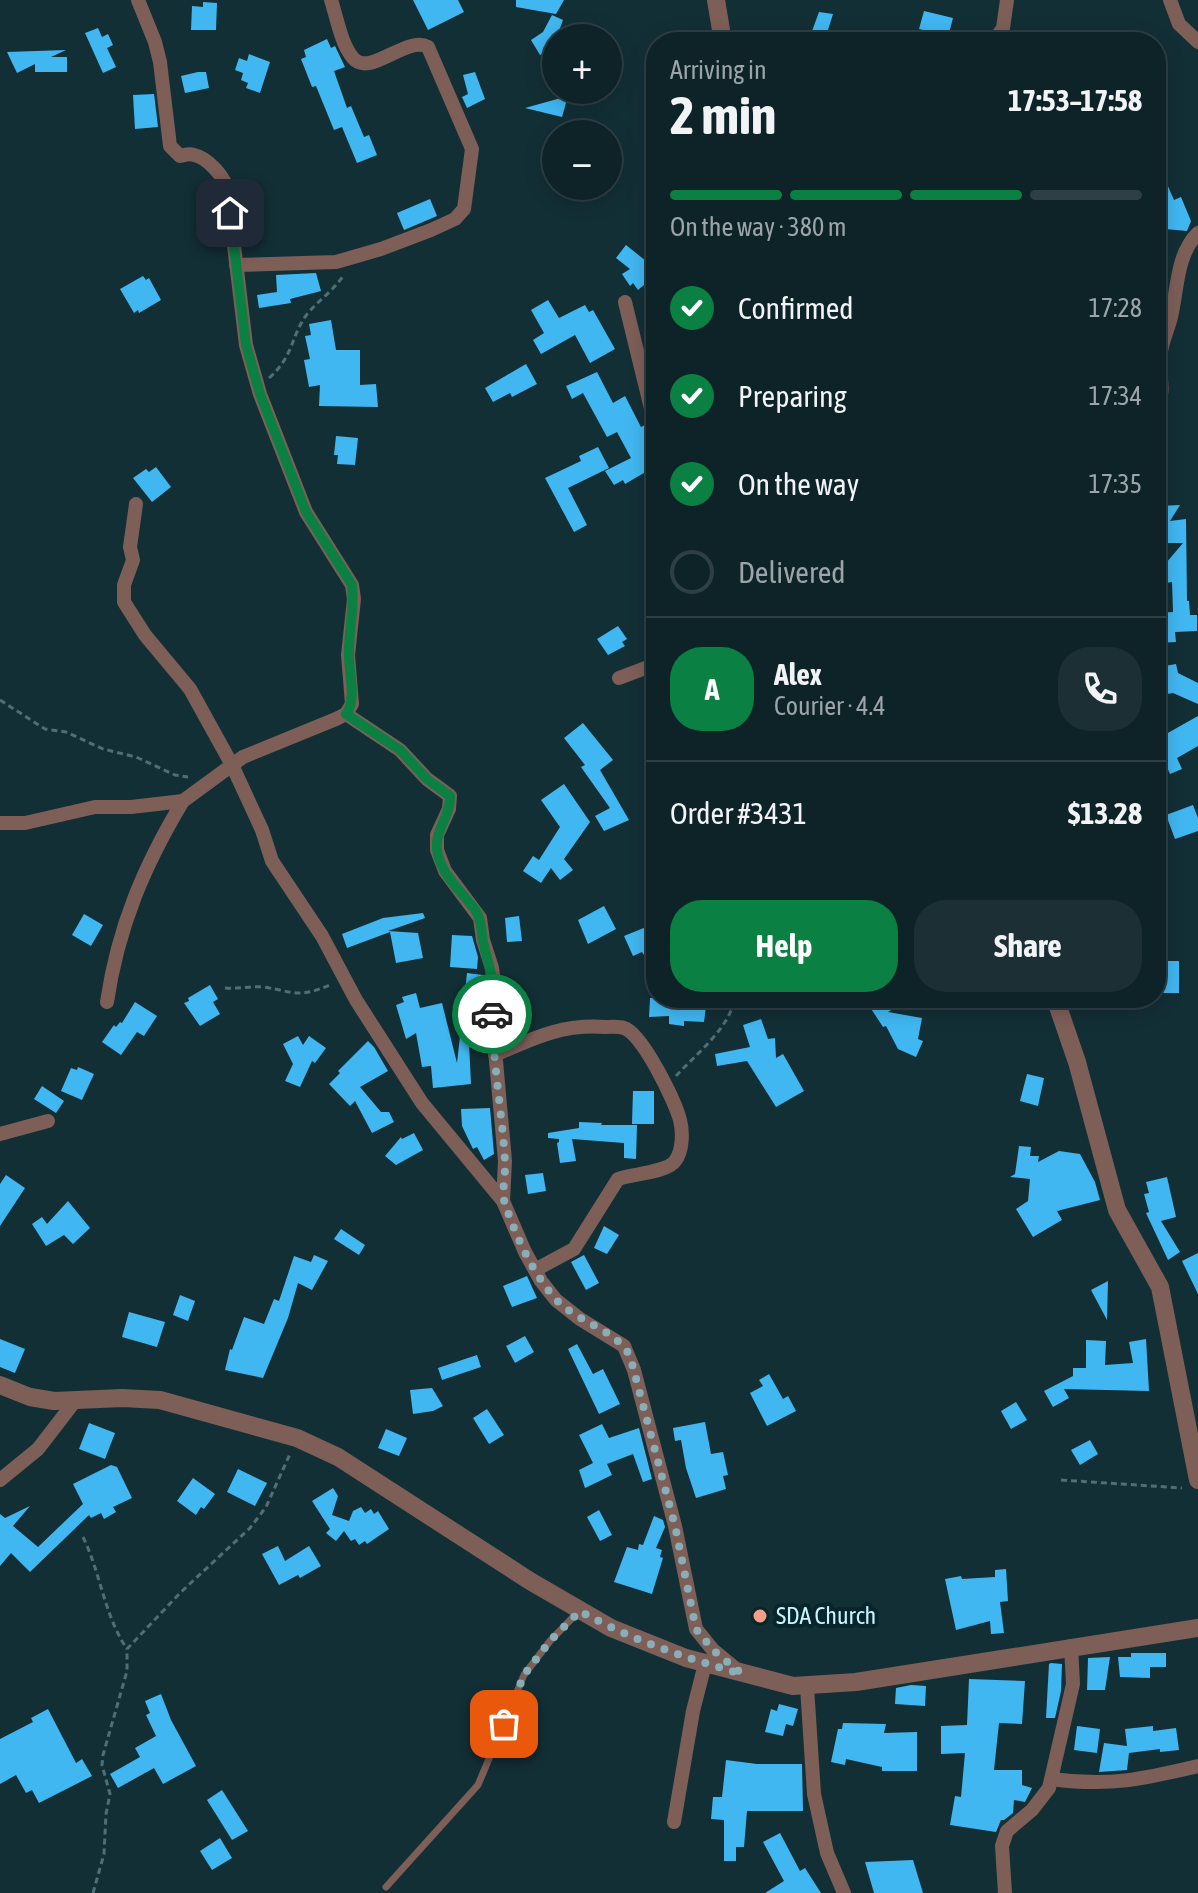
<!DOCTYPE html>
<html lang="en">
<head>
<meta charset="utf-8">
<style>
  body { margin:0; font-family:"Asap Condensed",sans-serif; background:#1c2f34; color:#f1f3f6; height:100vh; display:flex; flex-direction:column; font-size:30px; white-space:nowrap }
  * { box-sizing:border-box; margin:0 }
  p { font-size:26px; color:#9ba4a8 }
  .icon { flex:none; width:44px; height:44px; fill:none; stroke:currentColor; stroke-width:2; stroke-linecap:round; stroke-linejoin:round }
  .map { position:relative; flex:1; overflow:hidden }
  .sheet { position:absolute; left:646px; top:32px; width:520px; height:976px; display:flex; flex-direction:column; background:#0e2328; border-radius:32px; box-shadow:0 4px 20px #0003,0 0 0 2px #2e4045 }
  .sheet>* { flex:none }
  .fabs { position:absolute; left:542px; top:24px; display:grid; gap:16px }
  .fabs a { display:grid; place-items:center; width:80px; height:80px; border-radius:50%; background:#0e2328; box-shadow:0 4px 20px #0003,0 0 0 2px #2e4045; font-size:40px }
  .pin { position:absolute; display:grid; place-items:center; width:68px; height:68px; color:#fff; margin:-34px; border-radius:16px; box-shadow:0 4px 12px #0006 }
  .courier { position:absolute; display:grid; place-items:center; width:80px; height:80px; margin:-40px; border:6px solid #0b8043; border-radius:50%; background:#fff; color:#222; box-shadow:0 2px 10px #0007 }
  .overview em { font-style:normal; font-weight:700 }
  .overview div { display:flex; flex-direction:column-reverse }
  .overview { display:flex; align-items:center; justify-content:space-between; height:136px; padding:0 24px }
  h1 { font-size:52px; font-weight:700; line-height:60px }
  .bar { display:grid; grid-template-columns:repeat(4,1fr); gap:12px 8px; align-content:center; height:96px; padding:0 24px }
  .bar i { height:10px; border-radius:6px; background:#2e4045 }
  .bar .current { background:#0b8043 }
  .bar p { grid-column:span 4 }
  .line { display:flex; align-items:center; gap:20px; padding:0 24px; border-top:2px solid #2e4045 }
  .line div { flex:1 }
  .round { display:grid; place-items:center; flex:none; width:84px; height:84px; border-radius:32px; background:#1c2f34 }
  ol { padding:0 24px; list-style:none }
  li { display:flex; align-items:center; gap:24px; height:88px }
  li p { margin-inline-start:auto }
  li .icon { padding:8px; border-radius:50%; background:#0b8043; color:#fff; stroke-width:4 }
  li:last-child { color:#9ba4a8 }
  li i { width:44px; height:44px; border:4px solid #2e4045; border-radius:50% }
  .primary-button { display:flex; gap:16px; margin-top:auto; padding:16px 24px }
  .primary-button a { flex:1; height:92px; border-radius:32px; background:#0b8043; color:#fff; font-size:32px; font-weight:700; line-height:92px; text-align:center }
  .primary-button a+a { background:#1c2f34; color:#f1f3f6 }
  .map>svg:first-child { display:block }
  .building { fill:#41b7f2 }
  .lines { fill:none; stroke-linecap:round; stroke-linejoin:round }
  .path { stroke:#4e6f77; stroke-width:3; stroke-dasharray:6 4; stroke-linecap:butt }
  .service { stroke:#7d5f58; stroke-width:7 }
  .minor { stroke:#7d5f58; stroke-width:14 }
  .tertiary { stroke:#7d5f58; stroke-width:18 }
  .done { stroke:#8aaeb7; stroke-width:8; stroke-dasharray:0 14.4 }
  .route { stroke:#0b8043; stroke-width:10 }
  .poi-dot { fill:#f49e88; stroke:#08252c; stroke-width:3 }
  .labels { text-anchor:middle; stroke-width:8; stroke-linejoin:round; paint-order:stroke }
  .poi-label { font-size:24px; fill:#caf3fd; stroke:#08252c; text-anchor:start }
</style>
</head>
<body>
<div class="map">
<svg width="1198" height="1893" viewBox="0 0 1198 1893">
  <rect width="100%" height="100%" fill="#132f36"/>
  <g class="building">
    <polygon points="413,0 458,0 464,12 428,30"/>
    <polygon points="516,0 564,0 556,14 516,7"/>
    <polygon points="203,2 217,3 216,30 191,30 192,6 203,7"/>
    <polygon points="924,11 953,18 947,41 926,36 927,31 919,29"/>
    <polygon points="819,12 833,14 828,30 856,42 808,42"/>
    <polygon points="552,15 563,20 553,48 540,55 531,40 543,32"/>
    <polygon points="98,28 102,37 108,34 113,45 107,48 116,67 103,73 85,33"/>
    <polygon points="327,39 331,48 335,46 345,67 334,71 347,108 351,106 364,137 369,135 377,155 357,163 342,127 334,130 316,86 312,87 301,59 306,57 304,50"/>
    <polygon points="66,50 51,57 67,57 67,72 35,72 35,64 17,73 7,52"/>
    <polygon points="249,54 270,62 260,93 246,88 248,83 241,80 243,73 235,70 239,58 247,61"/>
    <polygon points="198,72 206,72 209,88 185,93 181,76"/>
    <polygon points="475,72 485,99 467,108 462,97 468,94 463,75"/>
    <polygon points="154,94 158,127 135,129 133,95"/>
    <polygon points="568,96 562,117 525,108"/>
    <polygon points="1167,184 1174,200 1181,197 1191,221 1187,231 1165,229 1156,206 1156,188"/>
    <polygon points="430,199 437,216 404,230 397,213"/>
    <polygon points="626,245 646,261 656,275 638,290 633,283 630,286 622,274 630,269 616,258"/>
    <polygon points="316,273 321,291 290,299 291,303 259,308 257,295 277,292 276,275"/>
    <polygon points="143,276 146,280 149,278 161,300 139,313 138,310 134,313 120,289"/>
    <polygon points="548,300 559,318 585,305 589,312 593,310 615,349 590,363 575,335 541,354 533,340 544,333 531,310"/>
    <polygon points="331,320 336,350 360,350 360,385 376,384 378,407 319,406 320,385 309,387 304,360 310,359 305,336 311,335 309,324"/>
    <polygon points="526,364 537,384 512,397 510,393 493,402 485,388"/>
    <polygon points="597,372 613,403 625,396 641,427 645,425 648,435 656,442 656,466 625,484 623,480 614,485 605,471 631,458 617,432 607,437 583,393 572,399 566,386"/>
    <polygon points="336,436 358,438 355,465 337,464 338,455 334,455"/>
    <polygon points="598,447 609,468 568,488 587,525 574,532 545,478 581,461 579,456"/>
    <polygon points="156,467 171,487 152,502 133,478 146,469 149,472"/>
    <polygon points="1180,505 1170,521 1186,519 1187,601 1189,601 1190,615 1197,615 1197,631 1175,632 1176,642 1156,643 1156,613 1173,612 1172,582 1158,584 1157,572 1166,570 1166,563 1183,543 1156,543 1158,506"/>
    <polygon points="618,626 627,639 622,642 625,646 608,655 597,639"/>
    <polygon points="1176,664 1178,673 1198,683 1198,704 1173,693 1156,696 1156,681 1161,680 1159,667"/>
    <polygon points="1156,714 1166,734 1198,716 1198,746 1177,758 1182,769 1170,774 1159,749 1156,750"/>
    <polygon points="583,723 613,760 600,770 629,820 604,831 595,816 610,808 581,767 585,765 564,738"/>
    <polygon points="564,784 590,822 564,859 573,870 560,880 551,868 541,883 523,871 533,856 539,860 560,827 541,800"/>
    <polygon points="1193,805 1198,818 1198,831 1175,839 1166,815"/>
    <polygon points="604,906 616,929 588,944 578,920"/>
    <polygon points="423,913 425,918 388,931 418,933 423,958 396,963 390,932 347,948 342,934 383,918"/>
    <polygon points="84,914 103,925 91,946 72,935"/>
    <polygon points="519,916 522,941 507,942 505,918"/>
    <polygon points="656,923 656,950 644,955 642,952 633,956 624,936"/>
    <polygon points="452,935 472,936 478,957 477,969 450,967"/>
    <rect x="1156" y="961" width="23" height="32"/>
    <polygon points="467,973 483,975 485,990 482,1015 484,1039 469,1043 471,1084 433,1088 431,1066 422,1067 416,1033 406,1039 396,1005 404,1002 402,997 416,993 420,1008 442,1003 457,1063"/>
    <polygon points="210,985 218,999 213,1002 220,1014 200,1026 184,1003 189,1001 188,998"/>
    <polygon points="650,998 707,998 704,1022 684,1021 684,1026 669,1024 669,1016 649,1017"/>
    <polygon points="864,998 910,998 888,1012 922,1018 918,1039 923,1041 916,1057 898,1049 886,1026 883,1027"/>
    <polygon points="135,1002 157,1016 144,1036 137,1032 121,1055 102,1042 114,1025 116,1027 120,1022 122,1023"/>
    <polygon points="761,1019 768,1039 775,1038 776,1058 783,1054 804,1091 776,1107 747,1061 717,1066 715,1054 750,1047 743,1025"/>
    <polygon points="298,1036 303,1045 309,1036 326,1048 315,1063 312,1061 300,1087 285,1081 293,1064 283,1044"/>
    <polygon points="368,1041 374,1047 388,1071 360,1087 381,1112 389,1112 394,1122 372,1133 355,1101 350,1106 329,1084 340,1073 338,1071"/>
    <polygon points="78,1067 94,1074 82,1100 61,1091 71,1068 77,1070"/>
    <polygon points="1027,1074 1044,1078 1038,1106 1020,1101"/>
    <polygon points="42,1086 64,1101 56,1113 34,1099"/>
    <polygon points="633,1091 654,1091 654,1124 632,1124"/>
    <polygon points="490,1108 494,1154 484,1160 477,1147 473,1149 462,1126 461,1109"/>
    <polygon points="579,1122 602,1123 601,1125 637,1125 636,1159 624,1158 624,1143 572,1139 576,1161 560,1163 557,1143 559,1142 559,1139 548,1138 548,1133 579,1128"/>
    <polygon points="414,1133 423,1150 396,1165 385,1156 401,1137 402,1139"/>
    <polygon points="1019,1146 1031,1147 1030,1156 1039,1156 1038,1162 1059,1151 1080,1154 1095,1182 1100,1200 1057,1211 1062,1220 1033,1237 1016,1209 1028,1201 1030,1179 1010,1177 1015,1174"/>
    <polygon points="543,1173 546,1191 528,1194 525,1175"/>
    <polygon points="6,1175 25,1188 0,1226 0,1184"/>
    <polygon points="1167,1177 1176,1217 1161,1221 1180,1252 1168,1260 1146,1213 1149,1212 1144,1194 1149,1193 1146,1182"/>
    <polygon points="68,1201 90,1228 73,1244 64,1235 46,1246 32,1224 42,1217 47,1224"/>
    <polygon points="604,1226 619,1235 607,1254 594,1248"/>
    <polygon points="341,1229 365,1245 359,1255 334,1239"/>
    <polygon points="1198,1253 1198,1294 1182,1261"/>
    <polygon points="314,1255 328,1261 312,1290 298,1283 288,1318 263,1378 225,1370 230,1349 232,1350 244,1317 264,1324 274,1299 279,1301 294,1256 311,1262"/>
    <polygon points="584,1255 599,1283 586,1290 571,1262"/>
    <polygon points="527,1276 537,1298 512,1307 503,1286"/>
    <polygon points="1108,1281 1107,1320 1091,1290"/>
    <polygon points="180,1295 195,1301 188,1321 173,1315"/>
    <polygon points="129,1312 165,1322 157,1347 122,1337"/>
    <polygon points="525,1336 534,1352 515,1363 506,1346"/>
    <polygon points="0,1339 25,1349 15,1373 0,1367"/>
    <polygon points="1146,1339 1149,1391 1064,1389 1069,1398 1053,1407 1044,1391 1073,1376 1073,1368 1086,1368 1086,1340 1106,1341 1105,1365 1133,1363 1129,1342"/>
    <polygon points="577,1344 593,1374 603,1369 620,1404 599,1414 568,1349"/>
    <polygon points="477,1355 481,1367 442,1380 438,1368"/>
    <polygon points="769,1374 783,1399 788,1396 796,1411 767,1426 750,1393 763,1386 759,1380"/>
    <polygon points="432,1388 443,1406 433,1411 413,1414 410,1390"/>
    <polygon points="1016,1402 1027,1420 1011,1429 1001,1411"/>
    <polygon points="487,1409 504,1435 489,1444 473,1418"/>
    <polygon points="705,1422 711,1454 723,1452 728,1475 723,1476 726,1489 696,1498 686,1468 681,1440 675,1441 673,1428"/>
    <polygon points="89,1423 115,1433 105,1459 79,1449"/>
    <polygon points="602,1424 609,1438 639,1428 652,1479 643,1482 633,1454 607,1464 612,1475 585,1488 579,1470 593,1463 579,1435"/>
    <polygon points="386,1429 407,1438 399,1456 378,1448"/>
    <polygon points="1090,1440 1098,1454 1080,1465 1071,1450"/>
    <polygon points="111,1465 117,1467 132,1498 113,1507 116,1512 104,1519 101,1513 91,1518 89,1515 30,1572 11,1553 0,1566 0,1514 5,1518 30,1506 13,1526 38,1547 83,1504 73,1484"/>
    <polygon points="238,1469 267,1483 255,1506 227,1492"/>
    <polygon points="193,1478 215,1494 204,1509 201,1507 196,1515 177,1501"/>
    <polygon points="333,1488 338,1496 332,1515 349,1521 353,1511 361,1507 365,1513 371,1509 374,1514 378,1511 389,1529 367,1544 365,1541 359,1545 355,1539 351,1541 344,1531 336,1541 326,1533 330,1529 312,1501"/>
    <polygon points="599,1510 612,1535 600,1541 587,1517"/>
    <polygon points="654,1516 663,1520 665,1527 656,1548 662,1550 660,1557 663,1558 652,1594 614,1582 627,1547 638,1550 639,1544 643,1545"/>
    <polygon points="278,1546 285,1561 309,1546 321,1566 300,1578 298,1575 279,1585 262,1554"/>
    <polygon points="1006,1569 1008,1601 1000,1602 1004,1633 991,1634 990,1621 956,1630 945,1579 961,1576 962,1579 995,1577 995,1570"/>
    <polygon points="1131,1653 1166,1653 1166,1667 1150,1667 1150,1678 1120,1677 1118,1657 1131,1657"/>
    <polygon points="1110,1657 1105,1690 1087,1690 1088,1658"/>
    <polygon points="1051,1663 1062,1664 1061,1691 1055,1718 1046,1718 1049,1664"/>
    <polygon points="969,1679 1025,1681 1022,1724 999,1723 994,1770 1022,1770 1022,1785 1032,1788 1025,1802 1014,1800 1013,1813 1004,1820 1001,1820 996,1832 950,1825 955,1796 961,1797 965,1753 941,1754 941,1726 967,1725"/>
    <polygon points="911,1685 926,1686 925,1706 895,1704 896,1688"/>
    <polygon points="161,1694 171,1720 196,1766 163,1784 154,1768 118,1788 110,1774 140,1757 135,1748 156,1736 146,1715 150,1713 145,1701"/>
    <polygon points="779,1704 798,1709 793,1726 786,1724 783,1736 765,1732 771,1709 777,1711"/>
    <polygon points="48,1709 76,1763 82,1759 92,1776 39,1803 32,1790 26,1793 16,1775 0,1784 0,1739 33,1722 31,1718"/>
    <polygon points="843,1723 886,1724 884,1733 917,1732 917,1771 882,1771 882,1767 846,1759 845,1765 831,1762 838,1729 842,1729"/>
    <polygon points="1077,1726 1100,1729 1097,1753 1074,1750"/>
    <polygon points="1153,1726 1153,1731 1176,1728 1179,1750 1160,1752 1160,1749 1129,1753 1127,1770 1099,1772 1104,1743 1127,1746 1125,1729"/>
    <polygon points="726,1760 757,1764 802,1764 803,1811 747,1811 744,1847 736,1847 736,1861 724,1861 724,1820 711,1819 713,1797 722,1797"/>
    <polygon points="222,1790 248,1831 232,1840 207,1800"/>
    <polygon points="780,1833 800,1871 805,1868 821,1893 765,1893 784,1881 763,1842"/>
    <polygon points="220,1838 232,1858 212,1870 200,1851"/>
    <polygon points="913,1860 923,1893 874,1893 865,1862"/>
  </g>
  <g class="lines">
    <g class="path">
      <path d="M269 378C295 355 290 336 308 313 319 300 333 291 343 276"/>
      <polyline points="0,700 45,729 66,732 103,749 136,757 175,775 188,777"/>
      <path d="M225 988C238 989 250 986 263 987 296 992 298 999 332 984"/>
      <path d="M676 1076C696 1054 729 1029 735 998"/>
      <polyline points="1061,1480 1182,1488"/>
      <path d="M83 1537C101 1574 104 1615 127 1649"/>
      <polyline points="93,1893 104,1854 106,1814 110,1794 102,1765 103,1755 127,1671 127,1649 181,1592 250,1528 266,1507 290,1454"/>
    </g>
    <polyline class="service" points="386,1887 478,1785 524,1675 550,1641 578,1612"/>
    <g class="minor">
      <polyline points="1170,0 1179,24 1198,42"/>
      <polyline points="993,42 1003,28 1007,0"/>
      <path d="M236 265 336 262 381 249 431 230 455 219 464 209 472 149 428 47C406 35 370 78 353 58 341 44 337 18 331 0"/>
      <polyline points="625,302 656,429"/>
      <path d="M1156 406C1167 393 1158 373 1160 358 1161 345 1166 334 1170 321 1178 292 1175 256 1198 233"/>
      <polyline points="136,504 130,547 133,560 124,585 124,602 145,635 190,689 232,765 262,830 272,861 322,936 356,1000 422,1103 503,1201 525,1252 541,1281 556,1300 580,1319 624,1346 634,1370 675,1526 696,1629 713,1650 736,1669"/>
      <polyline points="619,678 656,664"/>
      <polyline points="346,714 400,750 427,779 450,796 449,809 437,835 437,850 445,871 480,918 483,940 492,968 495,990 492,1016 505,1161 503,1201"/>
      <path d="M0 823H25L95 807H131L183 801 243 757 336 719 346 714 352 704 348 655 354 599 352 585 306 512 260 394 246 345 227 187C222 175 208 158 194 155 189 153 185 155 180 156L170 146 160 62 155 42 138 0"/>
      <path d="M107 1002C118 927 144 866 183 801"/>
      <path d="M495 1055C534 1038 561 1024 605 1027 611 1027 618 1026 624 1028 642 1033 675 1101 680 1120 683 1131 683 1151 675 1161 668 1172 632 1174 618 1179L574 1249 535 1270"/>
      <polyline points="0,1134 48,1121"/>
      <polyline points="0,1480 38,1449 75,1401"/>
      <polyline points="807,1687 814,1794 827,1853 844,1893"/>
      <path d="M1052 1779C1109 1787 1143 1779 1198 1766"/>
      <polyline points="674,1822 693,1711 705,1664"/>
      <polyline points="1005,1893 1002,1846 1007,1831 1032,1810 1049,1788 1073,1684 1071,1646"/>
    </g>
    <g class="tertiary">
      <polyline points="716,0 723,42"/>
      <polyline points="1055,998 1077,1062 1117,1210 1160,1287 1198,1480"/>
      <polyline points="0,1385 30,1397 54,1401 122,1398 160,1400 297,1438 338,1457 530,1581 611,1628 686,1658 793,1686 856,1682 1198,1628"/>
    </g>
  </g>
  <g class="lines">
    <path class="done" d="M492 1014C493 1063 502 1112 505 1161 506 1175 501 1192 505 1204 516 1236 531 1270 553 1296 574 1322 614 1327 630 1356L675 1526 696 1629 713 1650 742 1674C686 1658 631 1640 580 1611L550 1641 524 1675 504 1724"/>
    <path class="route" d="M230 213 246 345 260 394 306 512 352 585C355 609 348 632 349 657 349 674 357 700 346 714L400 750 427 779 450 796C451 817 432 832 438 855 444 878 463 893 476 911 482 921 481 930 483 941 490 973 496 979 492 1014"/>
  </g>
  <circle class="poi-dot" cx="760" cy="1616" r="8"/>
  <g class="labels">
    <g class="poi-label">
      <text x="776" y="1624">SDA Church</text>
    </g>
  </g>
</svg>
<div class="fabs">
<a>+</a>
<a>−</a>
</div>
<div class="pin" style="left:504px;top:1724px;background:#ea580c"><svg class="icon" aria-label="bag" viewBox="0 0 24 24"><path d="M5 8h14l-1 12H6zM9 8a3 3 0 0 1 6 0"/></svg></div>
<div class="pin" style="left:230px;top:213px;background:#1f2937"><svg class="icon" aria-label="home" viewBox="0 0 24 24"><path d="M3 11l9-7 9 7M6 9v11h12V9"/></svg></div>
<div class="courier" style="left:492px;top:1014px"><svg class="icon" aria-label="car" viewBox="0 0 24 24"><path d="M5 17H2v-5l4-1 3-4h7l3 4 3 1v5h-3M9 17h6M6 11h13"/><circle cx="7" cy="17" r="2"/><circle cx="17" cy="17" r="2"/></svg></div>
<section class="sheet">
<div class="overview"><div><h1>2 min</h1><p>Arriving in</p></div><em>17:53–17:58</em></div>
<div class="bar"><i class="current"></i><i class="current"></i><i class="current"></i><i></i><p>On the way · 380 m</p></div>
<ol>
<li><svg class="icon" aria-label="check" viewBox="0 0 24 24"><path d="M5 12l5 5 9-10"/></svg>Confirmed<p>17:28</p></li>
<li><svg class="icon" aria-label="check" viewBox="0 0 24 24"><path d="M5 12l5 5 9-10"/></svg>Preparing<p>17:34</p></li>
<li><svg class="icon" aria-label="check" viewBox="0 0 24 24"><path d="M5 12l5 5 9-10"/></svg>On the way<p>17:35</p></li>
<li><i></i>Delivered</li>
</ol>
<div class="line" style="height:144px"><b class="round" style="background:#0b8043;color:#fff">A</b><div><b>Alex</b><p>Courier · 4.4</p></div><a class="round"><svg class="icon" aria-label="phone" viewBox="0 0 24 24"><path d="M5 4h4l2 5-3 2q2 4 5 5l2-3 5 2v4C11 20 4 13 5 4z"/></svg></a></div>
<div class="line" style="height:104px"><div>Order #3431</div><b>$13.28</b></div>
<div class="primary-button"><a>Help</a><a>Share</a></div>
</section>
</div>
</body>
</html>
